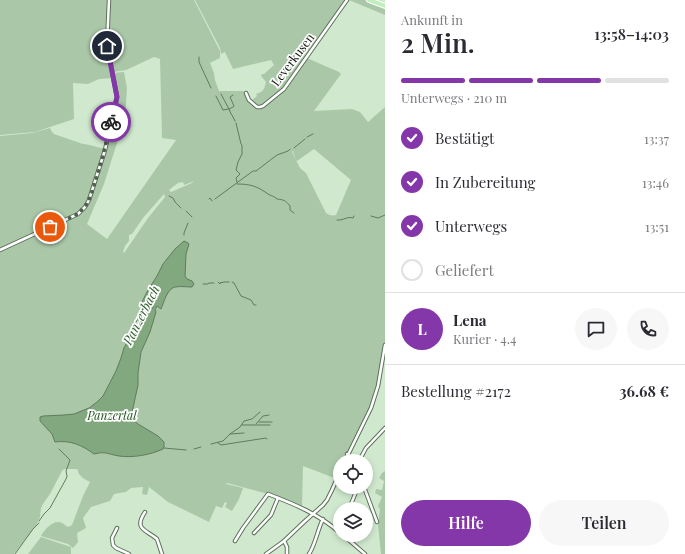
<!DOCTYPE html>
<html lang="de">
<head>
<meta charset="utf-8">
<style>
  body { margin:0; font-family:"Playfair Display",serif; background:#f7f7f7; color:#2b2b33; height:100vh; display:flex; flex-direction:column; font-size:15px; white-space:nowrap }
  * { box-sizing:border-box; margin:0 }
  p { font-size:13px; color:#7c7c81 }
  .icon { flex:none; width:22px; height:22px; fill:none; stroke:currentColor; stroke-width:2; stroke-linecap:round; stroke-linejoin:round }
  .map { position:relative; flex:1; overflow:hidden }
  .sheet { display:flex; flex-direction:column; background:#fff; width:300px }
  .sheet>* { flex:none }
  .fabs { position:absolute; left:333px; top:454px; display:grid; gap:8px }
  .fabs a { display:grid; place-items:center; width:40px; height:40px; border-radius:50%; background:#fff; box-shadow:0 2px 6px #0003; font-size:20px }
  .pin { position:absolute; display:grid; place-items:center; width:34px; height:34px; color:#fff; margin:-17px; border:2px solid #fff; border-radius:50%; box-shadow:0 1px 4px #0007 }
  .courier { position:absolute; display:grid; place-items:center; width:40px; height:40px; margin:-20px; border:3px solid #8437a8; border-radius:50%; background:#fff; color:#222; box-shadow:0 1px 5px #0007 }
  .overview em { font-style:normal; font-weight:600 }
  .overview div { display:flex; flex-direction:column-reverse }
  .overview { display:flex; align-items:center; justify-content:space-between; height:68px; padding:0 16px }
  h1 { font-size:26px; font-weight:600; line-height:30px }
  .bar { display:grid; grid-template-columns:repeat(4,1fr); gap:6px 4px; align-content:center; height:48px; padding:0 16px }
  .bar i { height:5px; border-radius:3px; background:#e1e1e2 }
  .bar .selected { background:#8437a8 }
  .bar p { grid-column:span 4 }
  .line { display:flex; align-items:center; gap:10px; padding:0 16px; border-top:1px solid #e1e1e2 }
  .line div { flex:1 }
  .round { display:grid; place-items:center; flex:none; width:42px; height:42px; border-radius:21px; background:#f7f7f7 }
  ol { padding:0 16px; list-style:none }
  li { display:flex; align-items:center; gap:12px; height:44px }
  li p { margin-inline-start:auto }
  li .icon { padding:4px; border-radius:50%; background:#8437a8; color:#fff; stroke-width:4 }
  li:last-child { color:#7c7c81 }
  li i { width:22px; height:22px; border:2px solid #e1e1e2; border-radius:50% }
  .button { display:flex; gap:8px; margin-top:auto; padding:8px 16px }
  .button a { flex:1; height:46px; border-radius:24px; background:#8437a8; color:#fff; font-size:16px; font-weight:600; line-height:46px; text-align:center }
  .button a+a { background:#f7f7f7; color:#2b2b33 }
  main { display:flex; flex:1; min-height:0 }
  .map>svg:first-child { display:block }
  .green { fill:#aac8a8; fill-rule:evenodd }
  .water { fill:#82a87f; stroke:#5f7c5d }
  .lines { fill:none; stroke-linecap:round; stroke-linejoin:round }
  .stream { stroke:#5f7c5d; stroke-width:1 }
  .minor-casing { stroke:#5b7159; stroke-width:4.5 }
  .primary-casing { stroke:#fff; stroke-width:6 }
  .minor { stroke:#fff; stroke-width:2.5 }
  .primary { stroke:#c1eebe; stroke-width:4 }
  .done { stroke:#516051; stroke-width:4; stroke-dasharray:0 7.2 }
  .route { stroke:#8437a8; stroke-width:5 }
  .labels { text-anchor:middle; stroke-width:3.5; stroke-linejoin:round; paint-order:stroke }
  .street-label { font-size:12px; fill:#0d160d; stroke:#fff }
  .park-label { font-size:12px; font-style:italic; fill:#1f541e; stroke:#fff }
  .water-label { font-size:13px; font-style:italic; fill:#2b5f29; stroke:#fff }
</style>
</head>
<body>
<main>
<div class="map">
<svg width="385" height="554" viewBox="0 0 385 554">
  <rect width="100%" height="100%" fill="#d0e9ce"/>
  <g class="green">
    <polygon points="0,0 109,0 107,40 113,78 99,79 88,84 73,83 74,119 35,132 0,135"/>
    <path d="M110 0H194L220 51V58L210 63 214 73 215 80 219 91H243L246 93C247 100 252 105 258 109L264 106 259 107 251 101 257 96 256 94 261 92 264 89 266 82 261 76 262 74H264L274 65 271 60 233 69 225 52 221 54 220 48 195 0H346L284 88 285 89 307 58 339 72 341 74 314 111 352 109 360 112 368 122 385 107V345C381 366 379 388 371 408 364 427 352 443 345 461H340V472L337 479 303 466 302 508 268 494 227 483 226 484 243 488 239 499 232 511 225 507 227 503 225 502 222 508 216 506 209 522 168 502 149 487 147 495 142 494 143 487 131 488 126 492 114 494 110 501 91 507 83 518 86 528 77 533 78 542 73 548 68 544 41 536C44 530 52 521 59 522 62 522 66 526 68 527L72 525 83 496 90 482C87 480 83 479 81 476 78 474 79 472 77 469H64L62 471 50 494 43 504 41 508 40 517 37 524 14 554H0V251L43 232 40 231 0 249V136L32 133 50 128 52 132 54 134 83 144C90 144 97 148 104 148L89 197 84 207 77 213 79 214 84 209 89 202 105 153 117 101V91L113 73 124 72 127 88 126 104 124 121 104 184 87 224 107 239 176 140 162 138 160 59 154 57 126 70 113 72 108 43ZM314 149 351 180 336 215C332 216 329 215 326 213L306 173 300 168 292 152 293 151 294 152H293L296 160 297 161ZM194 180 192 183 171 192 169 190 178 183 183 182 184 185 192 182ZM164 194 165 197 148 218 124 253 123 252 125 246 129 241V235L132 234 143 218Z"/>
    <polygon points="349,0 365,0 385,8 385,15"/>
    <polygon points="385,471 385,554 381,554 378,525 380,509 378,506 382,497 375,493 376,489 382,490 384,481 379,478 382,473"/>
    <polygon points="41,537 71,547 71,554 28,554"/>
  </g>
  <path class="water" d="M184 241 188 243 189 244 186 254 185 276 187 279 192 281 194 284 192 287C187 287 181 286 175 287 167 289 164 302 161 309L157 306 155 310 156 312 150 332 141 352 138 373V385L133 408 132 417 133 420 138 424 158 436 164 442V447L163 449C150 455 133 458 119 456 107 454 106 451 94 454 82 445 70 440 55 442L52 434 40 421V417L43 416 64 415 74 414 89 408 97 402 103 396 116 371 121 358 124 348 133 331 138 316 142 310 145 308 152 309 154 306 151 304H142V302L148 290 157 276 163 264 175 249Z"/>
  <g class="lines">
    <g class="stream">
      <polyline points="199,57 199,62 211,88"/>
      <polyline points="221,94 229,109 233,107 234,106 230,97 233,95"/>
      <polyline points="216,96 223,110 229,109 231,114 232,115 235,121"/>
      <polyline points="236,123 241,144 242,145 242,154 238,162 236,170 240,174 236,178 237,182"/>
      <polyline points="307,137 313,134"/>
      <polyline points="294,148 305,139"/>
      <path d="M237 184C250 184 257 186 268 194 271 196 274 196 277 199 284 200 285 200 290 206V210L294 213"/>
      <polyline points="169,196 173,198 175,202 181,208"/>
      <polyline points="209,199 210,198 212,201"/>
      <polyline points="215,199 253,171 256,171 277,155 288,151 290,149"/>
      <polyline points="186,211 192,217"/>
      <polyline points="371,216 378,218 385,215"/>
      <path d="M337 220C343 221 347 216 353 218L354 216"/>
      <polyline points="184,235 184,233 188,223"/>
      <polyline points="218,282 220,284 221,282 222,283 223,282 229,282"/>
      <polyline points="232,282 234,283 241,296 251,300 254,305 256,305"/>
      <polyline points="203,284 208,284 209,283 214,283"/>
      <polyline points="259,422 272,422"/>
      <polyline points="256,424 263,416 269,415"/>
      <polyline points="242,425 270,425"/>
      <polyline points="230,434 244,433"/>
      <polyline points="218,443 221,445 266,438 267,439"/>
      <polyline points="211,444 223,441 230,434 240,427 244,421 252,419 260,412"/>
      <polyline points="164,448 186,450"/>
      <polyline points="194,449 201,447"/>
      <polyline points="39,521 44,514 50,508 66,479 67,476 66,471 70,460 59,449"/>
      <polyline points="15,554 33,529 39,523"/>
    </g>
    <defs>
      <g id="minor">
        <polyline points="246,93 249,100 257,107 260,107 263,106 284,89 347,0"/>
        <polyline points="0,250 78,214 85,207 89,200 105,150 117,97 107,44 109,0"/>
        <polyline points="347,454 355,461"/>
        <polyline points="345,461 371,408 378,386 385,345"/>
        <polyline points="359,461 366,448 385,428"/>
        <polyline points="364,487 377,522"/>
        <polyline points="349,509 358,487"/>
        <path d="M145 512C133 530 147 530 157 539L162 554"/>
        <polyline points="117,528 112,538 113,545 116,548 129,554"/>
        <polyline points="254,533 271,515 278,498"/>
        <polyline points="343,535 365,554"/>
        <path d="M235 541 243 528 268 494C294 504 319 514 340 533"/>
        <polyline points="284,541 287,547 287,554"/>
        <polyline points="266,554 284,541 304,522 323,505 327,500 332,490 340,472"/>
        <path d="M309 554C316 543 317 531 323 519"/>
      </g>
      <polyline id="primary" points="369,0 385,6"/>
    </defs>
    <use href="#minor" class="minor-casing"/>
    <use href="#primary" class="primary-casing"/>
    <use href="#minor" class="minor"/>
    <use href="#primary" class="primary"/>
  </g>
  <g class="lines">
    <polyline class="done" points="50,227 78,214 87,204 91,195 103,156 111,122"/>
    <polyline class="route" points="107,46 117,97 111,122"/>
  </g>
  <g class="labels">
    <g class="street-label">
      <text transform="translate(293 60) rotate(-53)" y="4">Leverkusen</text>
    </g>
    <g class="park-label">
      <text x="112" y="420">Panzertal</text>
    </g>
    <g class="water-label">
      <text transform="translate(141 315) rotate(-63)" y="5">Panzerbach</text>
    </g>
  </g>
</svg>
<div class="fabs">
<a><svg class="icon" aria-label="locate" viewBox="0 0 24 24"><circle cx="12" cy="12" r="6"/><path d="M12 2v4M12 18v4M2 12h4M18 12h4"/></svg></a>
<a><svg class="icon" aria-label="layers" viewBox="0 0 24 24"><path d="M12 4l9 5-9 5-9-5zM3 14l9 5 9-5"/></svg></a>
</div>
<div class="pin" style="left:50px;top:227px;background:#ea580c"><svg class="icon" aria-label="bag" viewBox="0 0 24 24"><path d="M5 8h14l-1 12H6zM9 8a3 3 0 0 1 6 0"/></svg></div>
<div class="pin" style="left:107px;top:46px;background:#1f2937"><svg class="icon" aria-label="home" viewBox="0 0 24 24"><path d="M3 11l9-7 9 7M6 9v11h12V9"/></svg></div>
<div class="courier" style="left:111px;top:122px"><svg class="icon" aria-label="bike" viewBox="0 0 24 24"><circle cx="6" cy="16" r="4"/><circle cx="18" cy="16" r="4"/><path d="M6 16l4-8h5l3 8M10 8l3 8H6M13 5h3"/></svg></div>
</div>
<section class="sheet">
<div class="overview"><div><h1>2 Min.</h1><p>Ankunft in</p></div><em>13:58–14:03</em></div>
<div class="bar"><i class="selected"></i><i class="selected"></i><i class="selected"></i><i></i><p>Unterwegs · 210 m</p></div>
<ol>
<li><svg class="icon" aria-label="check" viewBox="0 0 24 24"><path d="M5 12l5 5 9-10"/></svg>Bestätigt<p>13:37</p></li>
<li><svg class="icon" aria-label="check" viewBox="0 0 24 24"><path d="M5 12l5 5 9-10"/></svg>In Zubereitung<p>13:46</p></li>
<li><svg class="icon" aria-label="check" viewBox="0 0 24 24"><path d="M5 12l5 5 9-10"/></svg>Unterwegs<p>13:51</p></li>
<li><i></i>Geliefert</li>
</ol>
<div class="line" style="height:72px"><b class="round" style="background:#8437a8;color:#fff">L</b><div><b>Lena</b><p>Kurier · 4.4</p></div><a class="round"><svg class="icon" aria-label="chat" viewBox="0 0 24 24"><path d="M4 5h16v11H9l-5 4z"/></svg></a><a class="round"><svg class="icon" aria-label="phone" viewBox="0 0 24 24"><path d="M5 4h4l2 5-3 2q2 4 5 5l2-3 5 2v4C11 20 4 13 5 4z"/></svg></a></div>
<div class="line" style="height:52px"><div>Bestellung #2172</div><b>36.68 €</b></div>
<div class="button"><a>Hilfe</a><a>Teilen</a></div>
</section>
</main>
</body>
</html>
